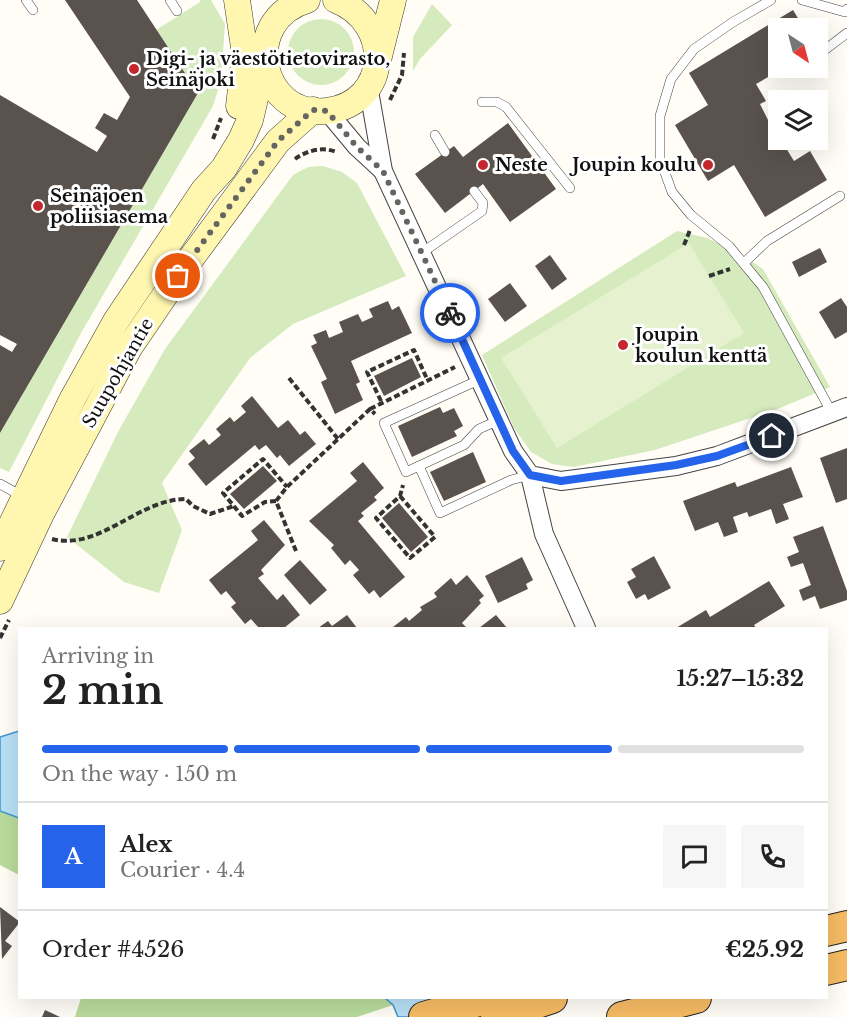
<!DOCTYPE html>
<html lang="en">
<head>
<meta charset="utf-8">
<style>
  body { margin:0; font-family:"Libre Baskerville",serif; background:#f6f6f6; color:#222; height:100vh; display:flex; flex-direction:column; font-size:22px; white-space:nowrap }
  * { box-sizing:border-box; margin:0 }
  p { font-size:20px; color:#767676 }
  .icon { flex:none; width:33px; height:33px; fill:none; stroke:currentColor; stroke-width:2; stroke-linecap:round; stroke-linejoin:round }
  .map { position:relative; flex:1; overflow:hidden }
  .panel { position:absolute; left:18px; top:627px; width:810px; height:372px; display:flex; flex-direction:column; background:#fff; border-radius:0px; box-shadow:0 6px 24px #0002 }
  .panel>* { flex:none }
  .needle { width:39px; rotate:144deg }
  .buttons { position:absolute; left:768px; top:18px; display:grid; gap:12px }
  .buttons a { display:grid; place-items:center; width:60px; height:60px; border-radius:0px; background:#fff; box-shadow:0 6px 24px #0002; font-size:30px }
  .pin { position:absolute; display:grid; place-items:center; width:51px; height:51px; color:#fff; margin:-26px; border:3px solid #fff; border-radius:50%; box-shadow:0 2px 6px #0007 }
  .courier { position:absolute; display:grid; place-items:center; width:60px; height:60px; margin:-30px; border:4px solid #2563eb; border-radius:50%; background:#fff; color:#222; box-shadow:0 2px 8px #0007 }
  .head em { font-style:normal; font-weight:800 }
  .head div { display:flex; flex-direction:column-reverse }
  .head { display:flex; align-items:center; justify-content:space-between; height:102px; padding:0 24px }
  h1 { font-size:39px; font-weight:800; line-height:45px }
  .bar { display:grid; grid-template-columns:repeat(4,1fr); gap:9px 6px; align-content:center; height:72px; padding:0 24px }
  .bar i { height:8px; border-radius:4px; background:#e0e0e0 }
  .bar .current { background:#2563eb }
  .bar p { grid-column:span 4 }
  .line { display:flex; align-items:center; gap:15px; padding:0 24px; border-top:2px solid #e0e0e0 }
  .line div { flex:1 }
  .round { display:grid; place-items:center; flex:none; width:63px; height:63px; border-radius:0px; background:#f6f6f6 }
  .map>svg:first-child { display:block }
  .green { fill:#d5ebbd }
  .forest { fill:#b9dc9c }
  .pitch { fill:#e6f2cf }
  .water { fill:#b9e0f7; stroke:#3f96cf; stroke-width:1.5 }
  .building { fill:#5a524d }
  .lines { fill:none; stroke-linecap:round; stroke-linejoin:round }
  .service-casing { stroke:#444; stroke-width:10 }
  .minor-casing { stroke:#444; stroke-width:20 }
  .secondary-casing { stroke:#333; stroke-width:27 }
  .trunk-casing { stroke:#222; stroke-width:32 }
  .path { stroke:#333; stroke-width:4; stroke-dasharray:6 3; stroke-linecap:butt }
  .service { stroke:#fff; stroke-width:9 }
  .minor { stroke:#fff; stroke-width:18 }
  .secondary { stroke:#fff6b0; stroke-width:26 }
  .trunk { stroke:#f7bc64; stroke-width:30 }
  .done { stroke:#646461; stroke-width:6; stroke-dasharray:0 10.8 }
  .route { stroke:#2563eb; stroke-width:8 }
  .poi-dot { fill:#c4262e; stroke:#fff; stroke-width:2 }
  .labels { text-anchor:middle; stroke-width:6; stroke-linejoin:round; paint-order:stroke }
  .poi-label { font-size:18px; font-weight:bold; fill:#111; stroke:#fff; text-anchor:start }
  .street-label { font-size:18px; fill:#111; stroke:#fff }
</style>
</head>
<body>
<div class="map">
<svg width="847" height="1017" viewBox="0 0 847 1017">
  <rect width="100%" height="100%" fill="#fffdf5"/>
  <g class="green">
    <polygon points="200,0 211,0 225,24 221,80 213,106 81,333 9,472 0,468 0,433 198,93 156,30 200,2"/>
    <polygon points="432,4 452,25 420,59 413,71 413,37"/>
    <circle cx="321" cy="52" r="33"/>
    <polygon points="323,166 342,172 357,183 406,276 293,324 250,358 162,483 182,530 159,593 124,582 67,537 119,430 165,349 293,175 308,167"/>
    <polygon points="677,231 707,238 741,254 763,269 830,387 780,408 655,450 574,467 552,464 531,452 514,428 482,355"/>
  </g>
  <g class="forest">
    <polygon points="0,811 19,818 19,875 0,865"/>
    <polygon points="81,998 385,998 393,1005 357,1017 75,1017"/>
  </g>
  <polygon class="pitch" points="689,243 744,333 557,448 501,358"/>
  <g class="water">
    <polygon points="19,731 20,731 19,818 0,811 0,737"/>
    <polygon points="385,998 448,998 463,1017 398,1017 393,1005"/>
  </g>
  <g class="building">
    <polygon points="65,0 137,0 198,93 0,433 0,345 12,352 17,344 0,335 0,95 97,152 107,136 95,128 104,113 117,120 130,97"/>
    <polygon points="793,10 804,28 778,28 778,68 784,68 756,84 766,101 760,104 778,140 781,140 794,161 810,151 827,180 765,217 734,165 708,181 675,125 708,105 689,73"/>
    <polygon points="508,123 556,189 510,222 483,184 445,213 415,174 454,146 463,157"/>
    <polygon points="820,248 827,262 799,277 792,262"/>
    <polygon points="550,255 567,279 552,290 535,266"/>
    <polygon points="510,283 527,306 505,322 488,299"/>
    <polygon points="841,298 847,307 847,332 835,339 819,312"/>
    <polygon points="388,301 392,310 399,306 412,333 351,361 360,382 356,384 363,400 335,414 321,382 327,379 311,346 317,343 313,335 326,330 329,338 343,332 339,322 358,314 362,322 373,317 369,309"/>
    <polygon points="412,358 421,377 384,396 374,376"/>
    <polygon points="252,396 278,428 288,420 300,435 305,431 316,444 289,466 280,455 277,458 266,445 259,450 255,445 206,486 188,464 195,458 189,451 204,439 209,445 221,435 216,429 230,417 234,422 246,412 241,406"/>
    <polygon points="440,407 443,413 454,408 463,426 454,431 457,436 412,457 398,426"/>
    <polygon points="847,448 847,499 836,503 820,458"/>
    <polygon points="473,452 486,482 444,501 430,472"/>
    <polygon points="363,462 384,488 374,497 377,500 361,513 364,516 358,521 405,577 380,598 374,590 369,594 353,575 359,570 350,560 345,565 331,548 334,545 309,521 357,481 350,473"/>
    <polygon points="263,466 277,481 244,509 230,494"/>
    <polygon points="791,467 803,497 783,504 789,519 776,524 771,509 749,517 747,512 733,517 738,532 724,537 718,522 695,531 683,501 735,482 737,487"/>
    <polygon points="399,503 428,537 411,552 382,518"/>
    <polygon points="264,520 285,545 261,570 264,574 258,578 277,600 283,594 300,615 284,628 259,628 251,619 245,624 231,607 236,603 226,591 221,595 209,580 258,540 251,531"/>
    <polygon points="823,526 847,591 847,600 820,609 815,596 803,601 799,590 811,585 803,563 791,567 787,557 799,552 793,537"/>
    <polygon points="654,556 671,588 648,600 645,594 636,599 627,582 636,577 631,569"/>
    <polygon points="522,557 533,580 526,584 528,589 498,603 485,576"/>
    <polygon points="300,560 327,590 310,605 284,575"/>
    <polygon points="467,575 484,596 479,600 481,603 462,623 467,628 393,627 406,617 409,621 422,610 420,607 437,597 434,593 451,578 456,585"/>
    <polygon points="769,581 785,606 754,625 756,628 676,628 706,610 710,617"/>
    <polygon points="347,615 357,628 318,628 328,621 332,626"/>
    <polygon points="496,615 507,628 479,628"/>
    <polygon points="0,907 20,922 5,941 12,946 2,959"/>
    <polygon points="45,1010 60,1017 42,1017"/>
  </g>
  <g class="lines">
    <defs>
      <g id="service">
        <polyline points="26,0 33,10"/>
        <polyline points="170,0 177,11"/>
        <polyline points="771,0 733,22 694,49 671,79 660,116 660,159 672,192 691,215 729,246 763,287 832,413"/>
        <polyline points="802,0 845,12 847,9"/>
        <polyline points="818,55 847,33"/>
        <polyline points="792,73 800,68"/>
        <polyline points="482,102 497,102 506,107 570,188"/>
        <polyline points="435,135 445,152"/>
        <polyline points="423,252 482,211 483,203 474,191"/>
        <polyline points="745,262 767,241 840,196"/>
        <polyline points="481,379 384,423 406,472 464,445 479,429 499,420"/>
        <polyline points="419,466 440,513 511,480 530,475"/>
        <polyline points="0,484 22,496"/>
      </g>
      <g id="minor">
        <polyline points="368,85 383,171 513,451 530,475 561,481 676,466 717,456 847,407"/>
        <polyline points="327,111 357,147 383,171"/>
        <polyline points="530,475 544,534 586,628"/>
      </g>
      <g id="secondary">
        <polyline points="237,0 245,54 239,106"/>
        <path d="M307 0C239 20 259 119 327 111 390 103 394 23 336 0"/>
        <polyline points="379,56 393,0"/>
        <polyline points="0,548 73,398 116,321 204,190 224,168 241,140 250,120 264,60"/>
        <polyline points="0,601 41,514 129,348 178,276 278,141 313,110"/>
      </g>
      <g id="trunk">
        <polyline points="826,931 847,926"/>
        <polyline points="826,970 847,965"/>
        <polyline points="424,1017 489,998"/>
        <polyline points="496,1017 552,998"/>
        <polyline points="622,1017 696,998"/>
      </g>
    </defs>
    <use href="#service" class="service-casing"/>
    <use href="#minor" class="minor-casing"/>
    <use href="#secondary" class="secondary-casing"/>
    <use href="#trunk" class="trunk-casing"/>
    <g class="path">
      <polyline points="390,100 402,75 404,53"/>
      <polyline points="213,139 221,118"/>
      <path d="M295 159C306 151 322 146 336 152"/>
      <polyline points="684,245 690,230"/>
      <polyline points="709,276 730,269"/>
      <polyline points="289,378 338,439"/>
      <polyline points="381,401 367,372 414,350 427,379"/>
      <polyline points="370,409 455,367"/>
      <polyline points="400,496 435,537 410,558 376,518 400,496 403,485"/>
      <polyline points="276,501 265,502 242,516 223,493 263,459 287,487"/>
      <path d="M52 539C100 551 138 499 186 499L193 506 210 514 234 506"/>
      <polyline points="296,551 276,501 287,487 370,409 375,414"/>
      <polyline points="0,638 9,620"/>
    </g>
    <use href="#service" class="service"/>
    <use href="#minor" class="minor"/>
    <use href="#secondary" class="secondary"/>
    <use href="#trunk" class="trunk"/>
  </g>
  <g class="lines">
    <polyline class="done" points="178,276 278,141 313,110 327,111 357,147 383,171 450,313"/>
    <polyline class="route" points="450,313 513,451 530,475 561,481 676,465 717,456 772,436"/>
  </g>
  <g class="poi-dot">
    <circle cx="134" cy="69" r="6"/>
    <circle cx="483" cy="165" r="6"/>
    <circle cx="708" cy="165" r="6"/>
    <circle cx="38" cy="206" r="6"/>
    <circle cx="623" cy="345" r="6"/>
  </g>
  <g class="labels">
    <g class="poi-label">
      <text x="146" y="65">Digi- ja väestötietovirasto,<tspan x="146" dy="21">Seinäjoki</tspan></text>
      <text x="495" y="171">Neste</text>
      <text x="696" y="171" text-anchor="end">Joupin koulu</text>
      <text x="50" y="202">Seinäjoen<tspan x="50" dy="21">poliisiasema</tspan></text>
      <text x="635" y="341">Joupin<tspan x="635" dy="21">koulun kenttä</tspan></text>
    </g>
    <g class="street-label">
      <text transform="translate(118 373) rotate(-60)" y="6">Suupohjantie</text>
    </g>
  </g>
</svg>
<div class="buttons">
<a><svg class="needle" viewBox="-14 -14 28 28"><path d="M0-13l5 13h-10z" fill="#e53935"/><path d="M0 13l5-13h-10z" fill="#767676"/></svg></a>
<a><svg class="icon" aria-label="layers" viewBox="0 0 24 24"><path d="M12 4l9 5-9 5-9-5zM3 14l9 5 9-5"/></svg></a>
</div>
<div class="pin" style="left:178px;top:276px;background:#ea580c"><svg class="icon" aria-label="bag" viewBox="0 0 24 24"><path d="M5 8h14l-1 12H6zM9 8a3 3 0 0 1 6 0"/></svg></div>
<div class="pin" style="left:772px;top:436px;background:#1f2937"><svg class="icon" aria-label="home" viewBox="0 0 24 24"><path d="M3 11l9-7 9 7M6 9v11h12V9"/></svg></div>
<div class="courier" style="left:450px;top:313px"><svg class="icon" aria-label="bike" viewBox="0 0 24 24"><circle cx="6" cy="16" r="4"/><circle cx="18" cy="16" r="4"/><path d="M6 16l4-8h5l3 8M10 8l3 8H6M13 5h3"/></svg></div>
<section class="panel">
<div class="head"><div><h1>2 min</h1><p>Arriving in</p></div><em>15:27–15:32</em></div>
<div class="bar"><i class="current"></i><i class="current"></i><i class="current"></i><i></i><p>On the way · 150 m</p></div>
<div class="line" style="height:108px"><b class="round" style="background:#2563eb;color:#fff">A</b><div><b>Alex</b><p>Courier · 4.4</p></div><a class="round"><svg class="icon" aria-label="chat" viewBox="0 0 24 24"><path d="M4 5h16v11H9l-5 4z"/></svg></a><a class="round"><svg class="icon" aria-label="phone" viewBox="0 0 24 24"><path d="M5 4h4l2 5-3 2q2 4 5 5l2-3 5 2v4C11 20 4 13 5 4z"/></svg></a></div>
<div class="line" style="height:78px"><div>Order #4526</div><b>€25.92</b></div>
</section>
</div>
</body>
</html>
